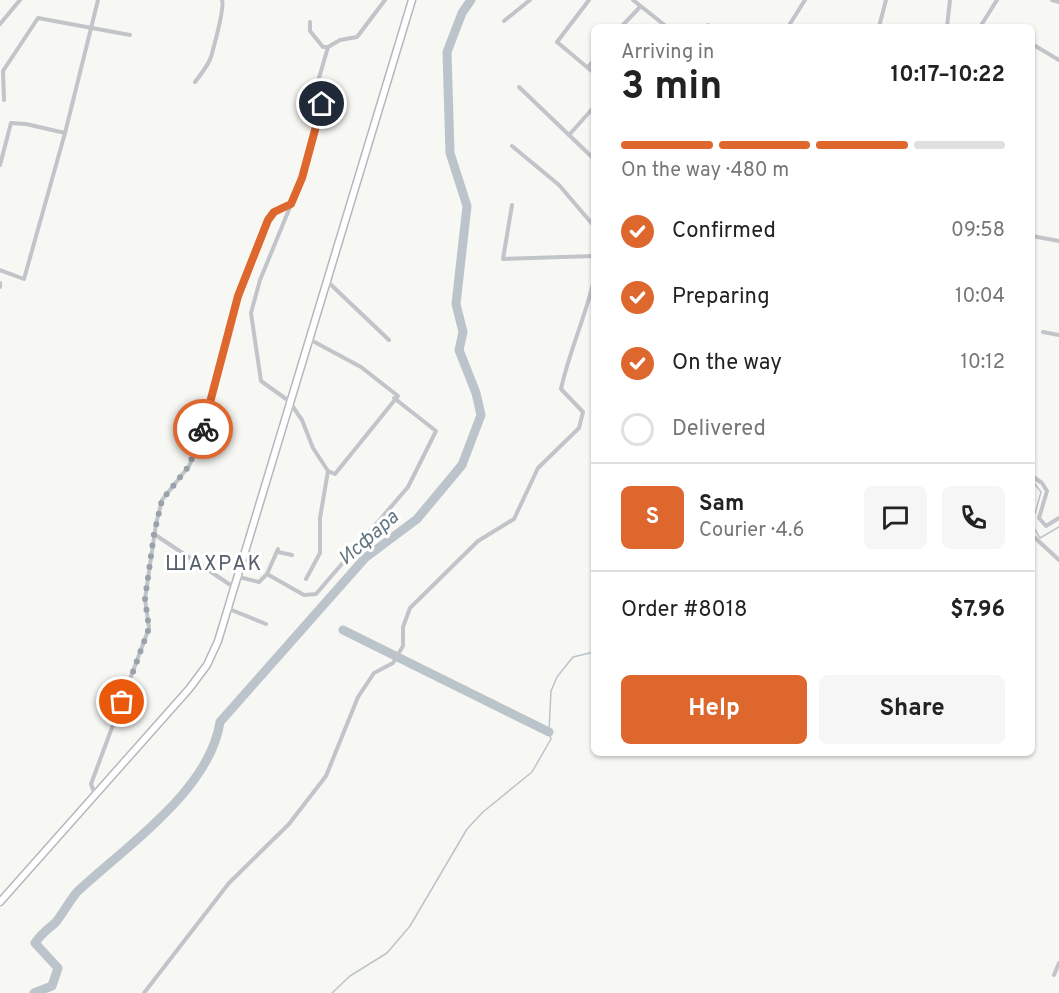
<!DOCTYPE html>
<html lang="en">
<head>
<meta charset="utf-8">
<style>
  body { margin:0; font-family:Overpass,sans-serif; background:#f6f6f6; color:#222; height:100vh; display:flex; flex-direction:column; font-size:22px; white-space:nowrap }
  * { box-sizing:border-box; margin:0 }
  p { font-size:20px; color:#767676 }
  .icon { flex:none; width:33px; height:33px; fill:none; stroke:currentColor; stroke-width:2; stroke-linecap:round; stroke-linejoin:round }
  .map { position:relative; flex:1; overflow:hidden }
  .drawer { position:absolute; left:591px; top:24px; width:444px; height:732px; display:flex; flex-direction:column; background:#fff; border-radius:9px; box-shadow:0 2px 4px #0004 }
  .drawer>* { flex:none }
  .pin { position:absolute; display:grid; place-items:center; width:51px; height:51px; color:#fff; margin:-26px; border:3px solid #fff; border-radius:50%; box-shadow:0 2px 6px #0007 }
  .courier { position:absolute; display:grid; place-items:center; width:60px; height:60px; margin:-30px; border:4px solid #de672d; border-radius:50%; background:#fff; color:#222; box-shadow:0 2px 8px #0007 }
  .headline em { font-style:normal; font-weight:700 }
  .headline div { display:flex; flex-direction:column-reverse }
  .headline { display:flex; align-items:center; justify-content:space-between; height:102px; padding:0 30px }
  h1 { font-size:39px; font-weight:700; line-height:45px }
  .bar { display:grid; grid-template-columns:repeat(4,1fr); gap:9px 6px; align-content:center; height:72px; padding:0 30px }
  .bar i { height:8px; border-radius:4px; background:#e0e0e0 }
  .bar .active { background:#de672d }
  .bar p { grid-column:span 4 }
  .line { display:flex; align-items:center; gap:15px; padding:0 30px; border-top:2px solid #e0e0e0 }
  .line div { flex:1 }
  .round { display:grid; place-items:center; flex:none; width:63px; height:63px; border-radius:9px; background:#f6f6f6 }
  ol { padding:0 30px; list-style:none }
  li { display:flex; align-items:center; gap:18px; height:66px }
  li p { margin-inline-start:auto }
  li .icon { padding:6px; border-radius:50%; background:#de672d; color:#fff; stroke-width:4 }
  li:last-child { color:#767676 }
  li i { width:33px; height:33px; border:3px solid #e0e0e0; border-radius:50% }
  .primary-button { display:flex; gap:12px; margin-top:auto; padding:12px 30px }
  .primary-button a { flex:1; height:69px; border-radius:9px; background:#de672d; color:#fff; font-size:24px; font-weight:700; line-height:69px; text-align:center }
  .primary-button a+a { background:#f6f6f6; color:#222 }
  .map>svg:first-child { display:block }
  .lines { fill:none; stroke-linecap:round; stroke-linejoin:round }
  .stream { stroke:#bbc4ca; stroke-width:1.5 }
  .river { stroke:#bbc4ca; stroke-width:9 }
  .primary-casing { stroke:#b4b8bc; stroke-width:9 }
  .street { stroke:#c1c4c8; stroke-width:4 }
  .primary { stroke:#fff; stroke-width:6 }
  .done { stroke:#99a2ac; stroke-width:6; stroke-dasharray:0 10.8 }
  .route { stroke:#de672d; stroke-width:8 }
  .labels { text-anchor:middle; stroke-width:6; stroke-linejoin:round; paint-order:stroke }
  .water-label { font-size:20px; font-style:italic; fill:#637680; stroke:#fff }
  .quarter-label { font-size:21px; letter-spacing:1.5px; fill:#555e6a; stroke:#fff }
</style>
</head>
<body>
<div class="map">
<svg width="1059" height="993" viewBox="0 0 1059 993">
  <rect width="100%" height="100%" fill="#f7f7f4"/>
  <g class="lines">
    <g class="stream">
      <polyline points="1032,480 1041,492 1032,524 1040,538 1059,527"/>
      <polyline points="332,993 350,976 387,953 410,926 467,829 483,812 532,772 551,739 549,732 551,691 557,677 573,657 594,652"/>
    </g>
    <g class="river">
      <polyline points="343,630 549,732"/>
      <path d="M34 993 52 986 58 968 35 943C41 934 47 930 55 923 60 918 70 900 77 892 125 847 210 790 220 722L365 558 417 519 462 465 481 415 476 393 459 350 463 332 456 304 467 206 450 153 447 52 462 13 471 0"/>
    </g>
    <defs>
      <polyline id="primary" points="0,902 189,689 207,665 218,641 412,0"/>
    </defs>
    <use href="#primary" class="primary-casing"/>
    <g class="street">
      <polyline points="589,0 557,42 594,73"/>
      <polyline points="633,0 667,27"/>
      <polyline points="1052,0 1059,2"/>
      <polyline points="504,21 530,0"/>
      <polyline points="310,22 310,31 323,47 328,47"/>
      <polyline points="0,24 20,0"/>
      <polyline points="708,25 710,27"/>
      <polyline points="621,27 640,7"/>
      <polyline points="788,27 805,0"/>
      <polyline points="879,27 886,0"/>
      <polyline points="947,27 950,0"/>
      <polyline points="980,27 997,0"/>
      <polyline points="1032,44 1059,60"/>
      <polyline points="588,67 594,60"/>
      <path d="M195 82C200 75 208 66 211 57 214 46 225 8 222 0"/>
      <polyline points="519,87 594,159"/>
      <polyline points="324,95 319,78 328,47 340,40 357,37 385,0"/>
      <polyline points="4,100 3,71 38,18 130,35"/>
      <polyline points="569,135 594,107"/>
      <polyline points="512,146 559,185 594,226"/>
      <polyline points="0,165 11,123 26,124 65,133"/>
      <polyline points="512,205 503,259 594,256"/>
      <polyline points="1032,236 1059,241"/>
      <polyline points="0,270 24,279 65,133 98,0"/>
      <polyline points="327,281 389,340"/>
      <polyline points="0,283 0,287"/>
      <polyline points="1043,332 1059,335"/>
      <polyline points="309,339 361,367 398,396 335,474 328,471"/>
      <polyline points="1032,476 1042,483 1047,491 1039,518 1046,526 1059,518"/>
      <polyline points="154,534 235,588"/>
      <polyline points="1032,535 1059,560"/>
      <polyline points="278,552 292,555"/>
      <polyline points="267,574 278,549"/>
      <polyline points="239,577 259,582 267,574 304,595 316,594 408,487 436,431 394,398"/>
      <polyline points="306,579 320,553 320,518 328,471 313,448 302,420 289,401 261,381 251,313 260,280 302,178 322,104"/>
      <polyline points="229,609 266,624"/>
      <polyline points="95,795 91,784 149,628 145,599 156,524 162,500 189,466 199,444 238,296 258,242 274,212 291,204"/>
      <polyline points="1054,975 1059,963"/>
      <path d="M144 993 229 883 289 824 326 776 358 697 374 673 393 663 403 646V627L410 608 478 541 514 519 538 468 579 428 583 412 561 389C569 352 585 318 594 280"/>
    </g>
    <use href="#primary" class="primary"/>
  </g>
  <g class="lines">
    <polyline class="done" points="122,702 149,628 145,599 154,534 162,500 189,466 203,429"/>
    <polyline class="route" points="203,429 238,296 268,220 274,212 291,204 302,178 322,104"/>
  </g>
  <g class="labels">
    <g class="water-label">
      <text transform="translate(368 537) rotate(-41)" y="7">Исфара</text>
    </g>
    <g class="quarter-label">
      <text x="214" y="570">ШАХРАК</text>
    </g>
  </g>
</svg>
<div class="pin" style="left:122px;top:702px;background:#ea580c"><svg class="icon" aria-label="bag" viewBox="0 0 24 24"><path d="M5 8h14l-1 12H6zM9 8a3 3 0 0 1 6 0"/></svg></div>
<div class="pin" style="left:322px;top:104px;background:#1f2937"><svg class="icon" aria-label="home" viewBox="0 0 24 24"><path d="M3 11l9-7 9 7M6 9v11h12V9"/></svg></div>
<div class="courier" style="left:203px;top:429px"><svg class="icon" aria-label="bike" viewBox="0 0 24 24"><circle cx="6" cy="16" r="4"/><circle cx="18" cy="16" r="4"/><path d="M6 16l4-8h5l3 8M10 8l3 8H6M13 5h3"/></svg></div>
<section class="drawer">
<div class="headline"><div><h1>3 min</h1><p>Arriving in</p></div><em>10:17–10:22</em></div>
<div class="bar"><i class="active"></i><i class="active"></i><i class="active"></i><i></i><p>On the way · 480 m</p></div>
<ol>
<li><svg class="icon" aria-label="check" viewBox="0 0 24 24"><path d="M5 12l5 5 9-10"/></svg>Confirmed<p>09:58</p></li>
<li><svg class="icon" aria-label="check" viewBox="0 0 24 24"><path d="M5 12l5 5 9-10"/></svg>Preparing<p>10:04</p></li>
<li><svg class="icon" aria-label="check" viewBox="0 0 24 24"><path d="M5 12l5 5 9-10"/></svg>On the way<p>10:12</p></li>
<li><i></i>Delivered</li>
</ol>
<div class="line" style="height:108px"><b class="round" style="background:#de672d;color:#fff">S</b><div><b>Sam</b><p>Courier · 4.6</p></div><a class="round"><svg class="icon" aria-label="chat" viewBox="0 0 24 24"><path d="M4 5h16v11H9l-5 4z"/></svg></a><a class="round"><svg class="icon" aria-label="phone" viewBox="0 0 24 24"><path d="M5 4h4l2 5-3 2q2 4 5 5l2-3 5 2v4C11 20 4 13 5 4z"/></svg></a></div>
<div class="line" style="height:78px"><div>Order #8018</div><b>$7.96</b></div>
<div class="primary-button"><a>Help</a><a>Share</a></div>
</section>
</div>
</body>
</html>
